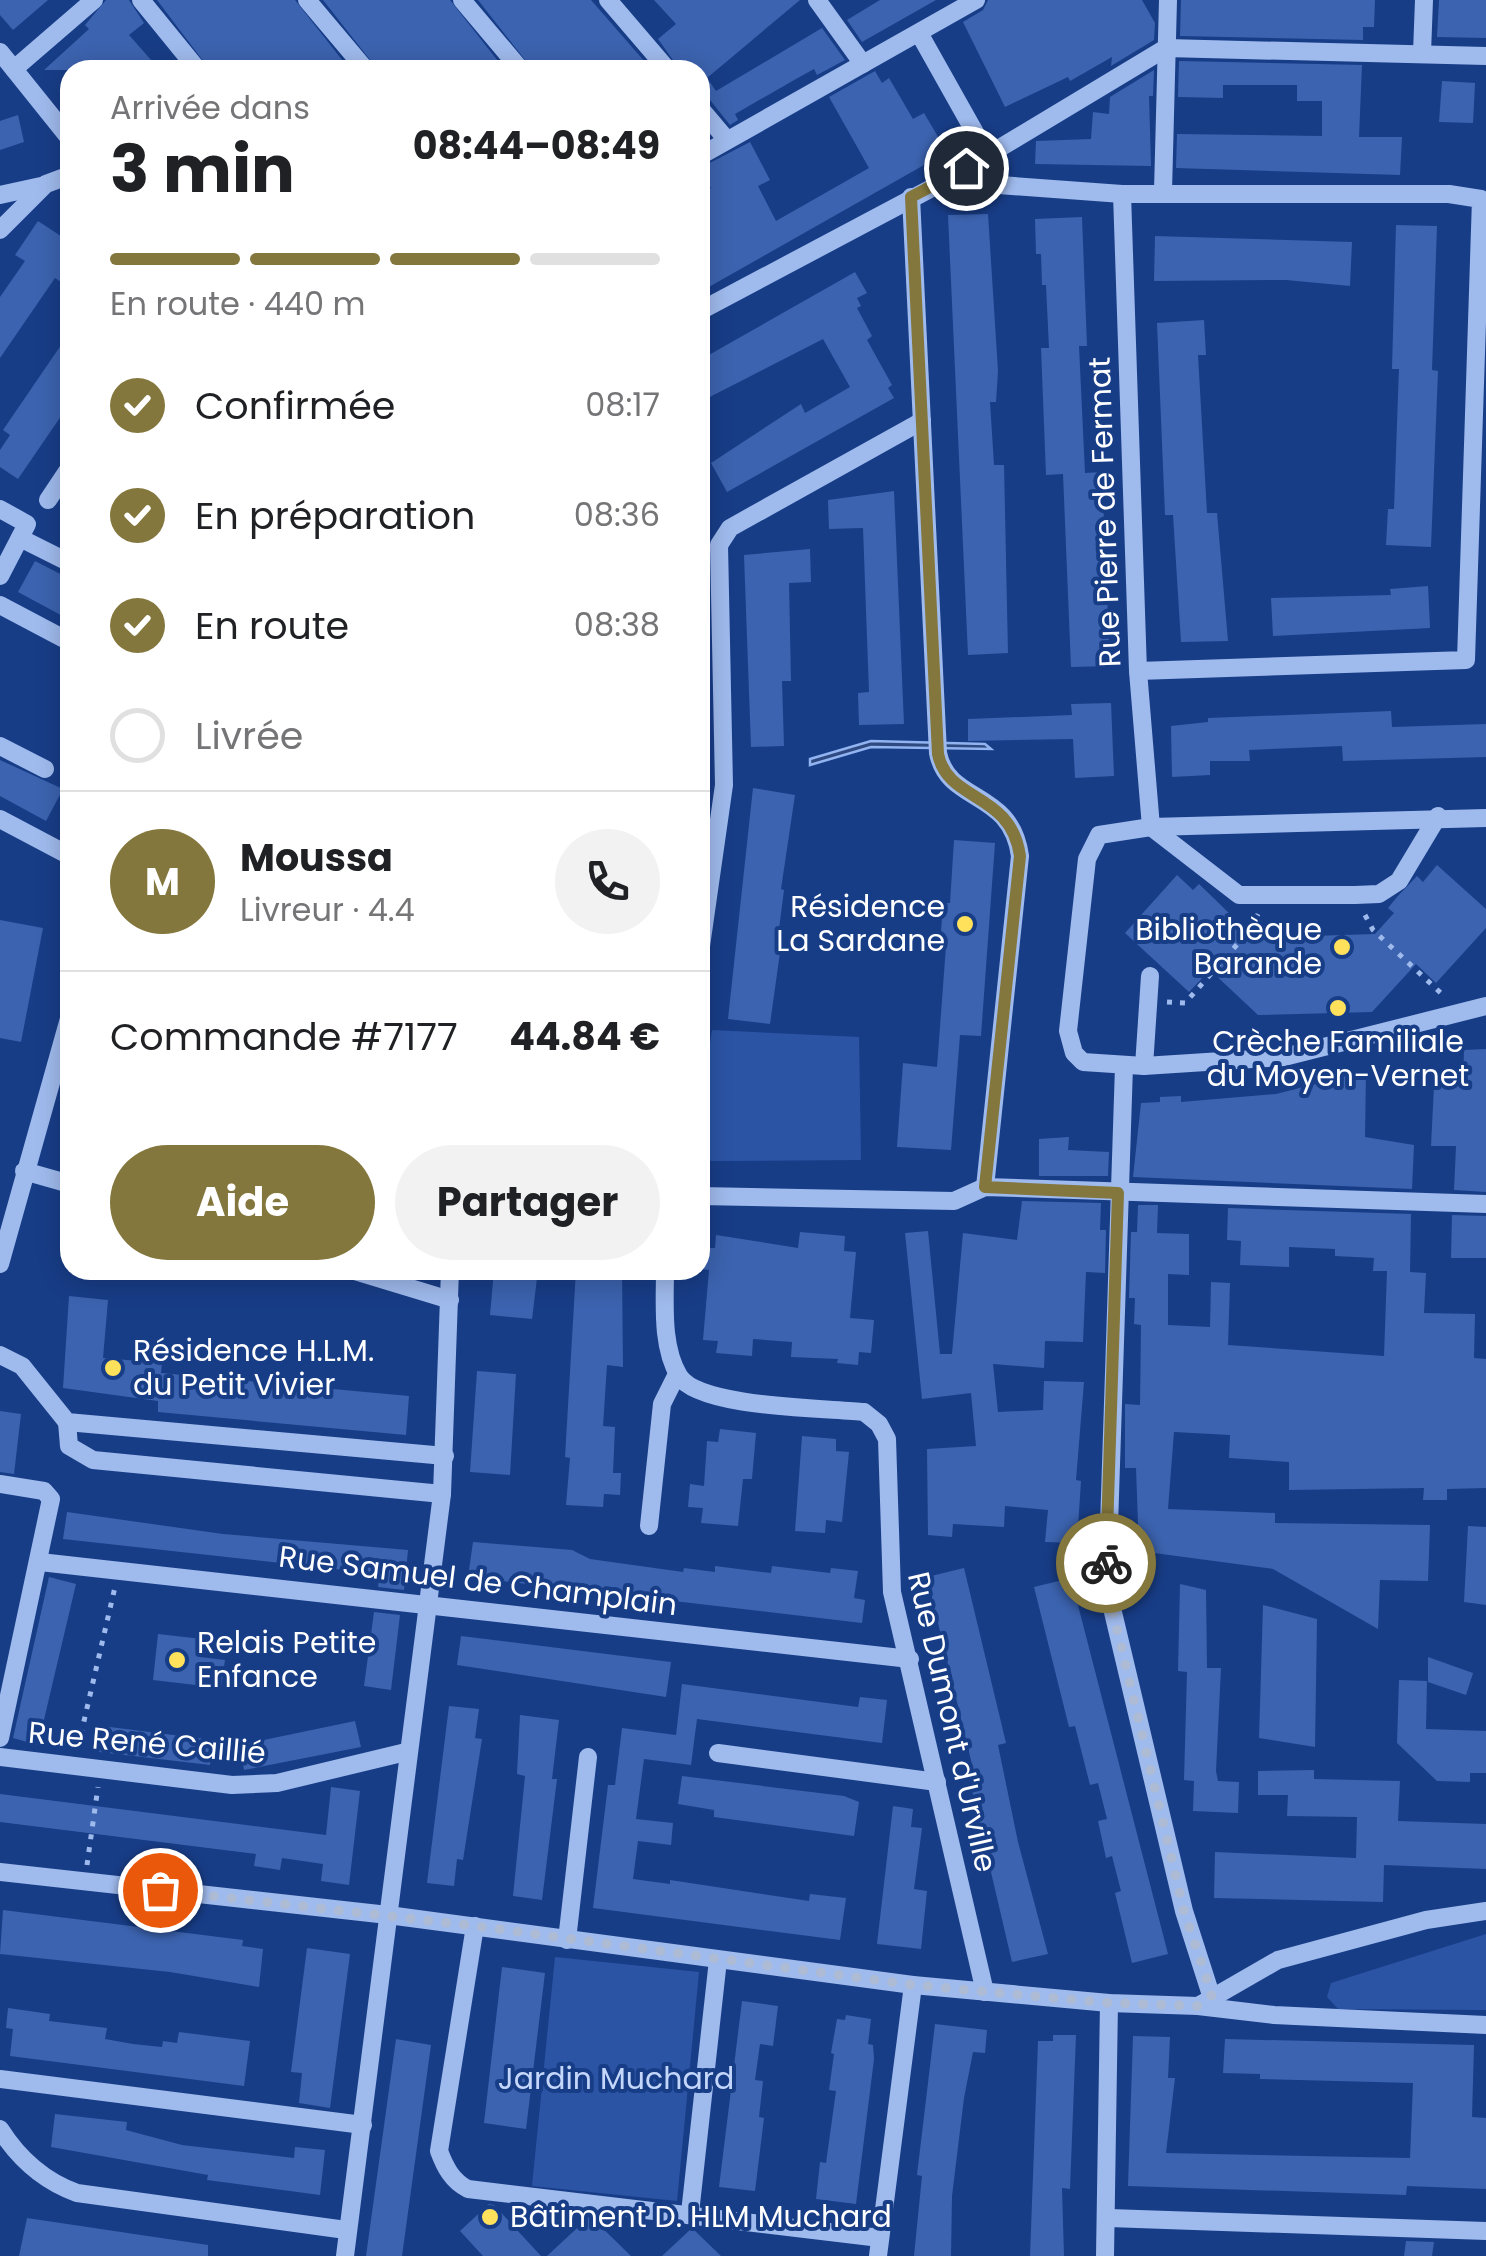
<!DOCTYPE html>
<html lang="fr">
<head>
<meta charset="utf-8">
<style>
  body { margin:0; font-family:Poppins,sans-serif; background:#f2f2f2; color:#202124; height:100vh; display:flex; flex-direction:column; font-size:38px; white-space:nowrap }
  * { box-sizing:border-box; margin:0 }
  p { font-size:32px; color:#757577 }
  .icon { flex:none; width:55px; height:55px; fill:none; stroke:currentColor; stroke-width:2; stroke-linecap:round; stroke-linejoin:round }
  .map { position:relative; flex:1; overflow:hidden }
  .details { position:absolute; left:60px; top:60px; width:650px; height:1220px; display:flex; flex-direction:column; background:#fff; border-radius:30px; box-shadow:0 5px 25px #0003 }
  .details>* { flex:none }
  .pin { position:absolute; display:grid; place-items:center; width:85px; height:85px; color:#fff; margin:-42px; border:5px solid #fff; border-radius:50%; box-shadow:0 2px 10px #0007 }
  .courier { position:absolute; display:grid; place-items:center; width:100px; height:100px; margin:-50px; border:8px solid #84773d; border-radius:50%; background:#fff; color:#222; box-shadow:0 2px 12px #0007 }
  .headline em { font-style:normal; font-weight:700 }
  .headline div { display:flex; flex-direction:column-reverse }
  .headline { display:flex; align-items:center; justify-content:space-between; height:170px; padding:0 50px }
  h1 { font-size:65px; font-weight:700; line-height:75px }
  .bar { display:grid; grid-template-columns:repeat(4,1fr); gap:15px 10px; align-content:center; height:120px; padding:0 50px }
  .bar i { height:12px; border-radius:8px; background:#e0e0e0 }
  .bar .active { background:#84773d }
  .bar p { grid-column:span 4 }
  .line { display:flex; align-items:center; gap:25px; padding:0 50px; border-top:2px solid #e0e0e0 }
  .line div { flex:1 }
  .round { display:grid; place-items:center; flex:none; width:105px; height:105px; border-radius:52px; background:#f2f2f2 }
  ol { padding:0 50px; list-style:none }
  li { display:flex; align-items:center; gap:30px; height:110px }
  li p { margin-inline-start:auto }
  li .icon { padding:10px; border-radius:50%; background:#84773d; color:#fff; stroke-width:4 }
  li:last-child { color:#757577 }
  li i { width:55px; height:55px; border:5px solid #e0e0e0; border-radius:50% }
  .primary-button { display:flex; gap:20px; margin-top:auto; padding:20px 50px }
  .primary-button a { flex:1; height:115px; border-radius:60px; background:#84773d; color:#fff; font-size:40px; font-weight:700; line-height:115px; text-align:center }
  .primary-button a+a { background:#f2f2f2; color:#202124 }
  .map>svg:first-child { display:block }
  .green { fill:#2b54a5 }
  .water { fill:#2e4a81; stroke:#91b3f0; stroke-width:2.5 }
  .building { fill:#3c63af }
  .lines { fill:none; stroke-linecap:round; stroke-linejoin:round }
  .path { stroke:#9fbaed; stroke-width:5; stroke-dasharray:5 8; stroke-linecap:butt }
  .minor { stroke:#9fbaed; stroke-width:18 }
  .done { stroke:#aebbd5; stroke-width:10; stroke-dasharray:0 18 }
  .route { stroke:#84773d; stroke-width:12 }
  .poi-dot { fill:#ffe15b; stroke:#183d87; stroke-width:4 }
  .labels { text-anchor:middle; stroke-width:8; stroke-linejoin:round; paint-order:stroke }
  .street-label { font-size:30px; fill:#fff; stroke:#183d87 }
  .poi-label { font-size:30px; fill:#fff; stroke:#183d87; text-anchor:start }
  .park-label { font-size:30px; fill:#c4d7fa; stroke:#183d87 }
</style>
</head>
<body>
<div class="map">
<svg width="1486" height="2256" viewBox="0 0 1486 2256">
  <rect width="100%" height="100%" fill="#183d87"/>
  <g class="green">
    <polygon points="712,1030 859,1037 861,1160 711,1161 700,1150 700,1111"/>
    <polygon points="1486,1934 1486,2010 1338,2009 1327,1997 1331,1983"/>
    <polygon points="555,1957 699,1972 677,2201 532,2186"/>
  </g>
  <polygon class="water" points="871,741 985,744 991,749 871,747 810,765 810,759"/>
  <g class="building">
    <polygon points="0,0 48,0 13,30 0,15"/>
    <polygon points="106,0 129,0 144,23 129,35 160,70 44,70 89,29 85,25"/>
    <polygon points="157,0 295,0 350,70 210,70"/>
    <polygon points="323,0 450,0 505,70 378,70"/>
    <polygon points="478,0 591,0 652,70 533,70"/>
    <polygon points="654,0 800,0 707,78 716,91 822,28 845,60 817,75 814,69 796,79 735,114 738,120 730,125 710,100 700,96 700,70 680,70 658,39 676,24"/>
    <polygon points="880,0 936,0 862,42 847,20"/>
    <polygon points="988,0 1142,0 1155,23 1154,40 1111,66 1112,57 1070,81 1068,77 1005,107 963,22 983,10"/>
    <polygon points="1181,0 1375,0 1374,27 1363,27 1363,40 1180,36"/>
    <polygon points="1439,0 1486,0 1486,38 1437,37"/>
    <polygon points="1179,61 1362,65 1359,137 1402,137 1400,175 1176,168 1177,134 1322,136 1322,101 1297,101 1297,85 1223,85 1223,98 1178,97"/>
    <polygon points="1154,70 1153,96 1149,96 1151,166 1035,164 1036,141 1091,139 1093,112 1109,114 1110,97"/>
    <polygon points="875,71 882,83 889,78 913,119 924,113 947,152 700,292 700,194 711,188 700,168 750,142 770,180 758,186 776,221 869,168 829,97"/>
    <polygon points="1442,81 1475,83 1473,123 1439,122"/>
    <polygon points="18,115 24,142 0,150 0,121"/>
    <polygon points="988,214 998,371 996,402 990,402 994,465 1004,465 1008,653 968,655 948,215"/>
    <polygon points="1082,217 1087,346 1079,346 1085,473 1102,472 1110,666 1071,667 1063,474 1046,475 1041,348 1049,348 1046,285 1042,285 1041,254 1036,254 1035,219"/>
    <polygon points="38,221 70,242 70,288 55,278 0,358 0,297 25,261 15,255"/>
    <polygon points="1396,225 1437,226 1432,370 1438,371 1431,547 1386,545 1388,509 1394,509 1398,395 1399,369 1392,369"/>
    <polygon points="1155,236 1352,242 1350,286 1286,280 1154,281"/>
    <polygon points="855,272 867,293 857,298 861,306 857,308 872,336 867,340 892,385 888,388 894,398 727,492 711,463 801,404 805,413 850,387 823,339 700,402 700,360"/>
    <polygon points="1204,320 1206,355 1198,355 1207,513 1217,513 1228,641 1181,642 1173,515 1165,515 1157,323"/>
    <polygon points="70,332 70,403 18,479 0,467 0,450 10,435 3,430"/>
    <polygon points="894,491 904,724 859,725 858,693 869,692 863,528 829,529 828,500"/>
    <polygon points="810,549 811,582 789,583 791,681 782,681 784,746 751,747 744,555"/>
    <polygon points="35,561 70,579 70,620 18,592"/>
    <polygon points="1428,586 1430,628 1273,636 1271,598 1391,595 1390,589"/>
    <polygon points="1111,703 1114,776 1075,778 1073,739 968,741 968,719 1072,715 1071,704"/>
    <polygon points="1391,711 1392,727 1486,724 1486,757 1343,761 1342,746 1249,750 1250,761 1210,761 1210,775 1172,777 1171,726 1208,722 1208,718"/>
    <polygon points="0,760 63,789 46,821 0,796"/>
    <polygon points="753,788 795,795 781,889 784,890 778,937 782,938 770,1024 728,1019"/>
    <polygon points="954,840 995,843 981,1036 960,1035 951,1150 897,1147 903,1063 937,1067 946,946 940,946 943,903 950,903"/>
    <polygon points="1437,865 1486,909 1486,928 1436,983 1416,964 1372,1012 1258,1015 1210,970 1189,992 1125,933 1177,875 1193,890 1199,884 1230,914 1225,919 1245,938 1375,934 1394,913 1388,908 1397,897 1417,876 1423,882"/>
    <polygon points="0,920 43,928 21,1042 0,1038"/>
    <polygon points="1486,1049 1486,1192 1454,1190 1456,1146 1431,1146 1434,1086 1463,1086 1464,1050"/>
    <polygon points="1366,1071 1365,1137 1414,1145 1412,1189 1133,1177 1141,1103 1160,1102 1160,1097 1181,1096 1181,1102 1276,1094"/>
    <polygon points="1069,1137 1068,1150 1109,1152 1108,1176 1039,1176 1039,1139"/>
    <polygon points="1022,1201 1101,1203 1100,1230 1106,1230 1105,1273 1086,1272 1083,1342 1045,1341 1044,1368 993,1364 998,1412 1043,1410 1044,1381 1084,1382 1076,1480 1081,1481 1077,1543 1045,1542 1048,1510 1005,1506 1004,1527 953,1524 952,1537 928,1535 927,1449 976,1446 971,1393 922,1399 905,1233 928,1231 940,1354 952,1354 963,1233 1017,1240"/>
    <polygon points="1138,1205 1158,1205 1157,1233 1189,1234 1189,1275 1168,1274 1168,1325 1210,1327 1211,1282 1230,1283 1228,1345 1384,1356 1387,1271 1373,1271 1374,1258 1335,1256 1335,1249 1289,1247 1289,1267 1240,1265 1241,1241 1227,1240 1228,1208 1411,1214 1410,1272 1426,1273 1424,1313 1475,1314 1474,1358 1486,1359 1486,1488 1447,1489 1447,1500 1423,1500 1424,1488 1289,1490 1289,1462 1229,1458 1230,1435 1174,1432 1168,1509 1275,1513 1275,1523 1430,1525 1428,1581 1380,1580 1378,1629 1273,1569 1139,1551 1136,1468 1125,1468 1125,1404 1140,1405 1141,1325 1134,1324 1135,1298 1129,1298 1131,1232 1137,1232"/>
    <polygon points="1452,1215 1486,1216 1486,1258 1451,1258"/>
    <polygon points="800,1232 845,1236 844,1251 856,1252 850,1318 874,1320 871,1353 859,1352 858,1365 837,1363 838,1359 791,1357 792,1342 753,1339 752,1356 716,1353 718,1341 703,1340 709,1270 700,1269 702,1248 715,1248 716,1235 798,1248"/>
    <polygon points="494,1270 538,1270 532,1319 490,1315"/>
    <polygon points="576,1270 622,1270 623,1367 607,1365 603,1426 615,1427 613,1473 621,1473 620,1495 604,1494 603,1507 566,1505 570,1458 565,1457"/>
    <polygon points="69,1296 108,1300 103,1358 162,1363 161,1373 409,1396 406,1435 158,1412 158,1401 63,1388"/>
    <polygon points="477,1371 516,1374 510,1475 470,1472"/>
    <polygon points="0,1411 21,1414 14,1474 0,1472"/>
    <polygon points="720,1429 756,1433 752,1479 743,1479 738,1526 701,1523 703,1508 688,1507 690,1484 704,1486 707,1441 718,1442"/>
    <polygon points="802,1436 836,1439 836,1451 849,1452 842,1522 826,1520 825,1533 795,1531"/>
    <polygon points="67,1512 223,1534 408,1550 404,1590 378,1587 380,1574 63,1539"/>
    <polygon points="1468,1526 1486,1527 1486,1605 1464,1602"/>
    <polygon points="473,1542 572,1550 590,1559 683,1572 684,1568 715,1572 715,1566 771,1573 772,1566 830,1573 831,1568 858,1571 854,1598 865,1600 862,1623 468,1577"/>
    <polygon points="964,1568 1006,1743 998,1745 1018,1842 1048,1954 1012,1962 969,1778 975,1777 927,1577"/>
    <polygon points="49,1577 76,1584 38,1745 13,1738"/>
    <polygon points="1071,1578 1168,1954 1132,1963 1115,1893 1121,1891 1112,1856 1106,1858 1098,1821 1107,1819 1098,1783 1090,1785 1075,1726 1069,1727 1034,1587"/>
    <polygon points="1180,1584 1206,1590 1207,1668 1221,1668 1216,1771 1218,1781 1239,1782 1238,1813 1193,1811 1194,1781 1184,1780 1187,1672 1178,1671"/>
    <polygon points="1263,1605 1317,1619 1315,1747 1259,1738"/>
    <polygon points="374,1612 400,1615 391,1690 364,1686"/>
    <polygon points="158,1634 202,1639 200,1657 225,1660 221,1688 153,1680"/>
    <polygon points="461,1636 671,1662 666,1697 457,1665"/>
    <polygon points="1428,1657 1473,1673 1466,1695 1428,1682"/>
    <polygon points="1399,1680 1427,1681 1426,1729 1486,1731 1486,1773 1470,1773 1470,1782 1437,1781 1397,1743"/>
    <polygon points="682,1684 858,1707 860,1697 887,1700 882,1743 697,1719 691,1765 644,1759 636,1819 673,1823 671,1845 638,1841 633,1879 670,1884 670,1880 809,1901 810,1894 846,1898 840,1940 593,1908 608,1785 615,1785 622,1728 676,1735"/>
    <polygon points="449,1706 479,1709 475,1738 482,1739 463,1860 457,1859 454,1886 427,1883"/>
    <polygon points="520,1715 559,1720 552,1779 557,1779 542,1900 513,1896 525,1776 517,1774"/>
    <polygon points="355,1721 361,1747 244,1770 239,1745"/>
    <polygon points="94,1725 213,1740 210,1765 91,1751"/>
    <polygon points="1314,1770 1314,1779 1400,1781 1398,1821 1486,1824 1486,1869 1384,1865 1383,1902 1214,1898 1215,1852 1356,1858 1357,1817 1287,1816 1288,1795 1258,1795 1258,1771"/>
    <polygon points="682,1776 844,1796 859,1802 854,1836 714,1817 714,1810 678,1804"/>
    <polygon points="331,1787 360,1791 349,1885 321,1881 323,1864 282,1858 280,1870 254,1866 256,1854 0,1822 0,1794 326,1835"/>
    <polygon points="893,1806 913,1809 911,1827 922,1828 914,1889 927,1891 921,1949 877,1944"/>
    <polygon points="3,1910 243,1940 242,1946 263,1949 259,1987 170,1972 0,1954"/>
    <polygon points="307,1948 350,1954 330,2108 299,2103 302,2073 291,2072"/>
    <polygon points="502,1967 545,1973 526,2129 484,2123"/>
    <polygon points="742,2001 778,2006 773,2046 760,2044 755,2080 763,2081 759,2117 764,2118 755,2191 719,2187"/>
    <polygon points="8,2008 50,2014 49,2021 107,2028 105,2039 133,2044 162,2047 163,2041 177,2043 179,2032 250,2041 244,2086 10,2056 13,2029 6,2028"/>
    <polygon points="846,2015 871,2019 868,2044 873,2045 874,2059 856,2204 816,2199 820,2162 826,2163 836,2091 829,2090 834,2054 831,2053 837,2019 845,2020"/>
    <polygon points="935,2024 987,2030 985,2053 973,2052 964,2098 952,2196 951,2256 914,2256 922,2176 917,2175"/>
    <polygon points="1053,2035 1076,2035 1070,2189 1062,2188 1064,2256 1030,2256 1038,2041 1053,2041"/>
    <polygon points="1133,2036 1170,2037 1168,2078 1175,2078 1166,2153 1410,2158 1413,2083 1260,2079 1260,2074 1223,2073 1225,2039 1474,2045 1472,2117 1486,2118 1486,2189 1407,2186 1406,2195 1128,2186"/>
    <polygon points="396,2039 431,2045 402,2256 366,2256"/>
    <polygon points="55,2114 127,2122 126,2130 182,2145 294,2158 295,2147 325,2150 320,2195 207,2180 208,2175 51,2147"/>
    <polygon points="489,2204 494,2205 541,2256 483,2256 460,2231"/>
    <polygon points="590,2216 631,2256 547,2256"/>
    <polygon points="27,2218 208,2245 208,2256 19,2256"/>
    <polygon points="692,2228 721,2256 662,2256"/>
    <polygon points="1406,2241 1434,2242 1432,2256 1404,2256"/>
  </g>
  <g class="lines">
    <g class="path">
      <polyline points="1365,915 1373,930 1444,996"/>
      <polyline points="1167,1002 1185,1003 1250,930 1258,914"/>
      <polyline points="78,1747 115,1587"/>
      <polyline points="87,1865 98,1787"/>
    </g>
    <g class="minor">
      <polyline points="141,0 198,70"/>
      <polyline points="307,0 366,70"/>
      <polyline points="462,0 521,70"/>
      <polyline points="608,0 668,70"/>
      <polyline points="817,0 863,64"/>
      <polyline points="919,33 987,154"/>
      <polyline points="0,52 70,139"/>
      <polyline points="1422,53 1424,0"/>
      <polyline points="14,69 94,0"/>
      <polyline points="700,108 727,140"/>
      <polyline points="700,156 976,0"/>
      <polyline points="945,181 1122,194 1449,194 1481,199 1466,660 1138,671"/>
      <polyline points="1163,191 1168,0"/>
      <polyline points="1122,194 1138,671 1151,827 1239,895 1355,895 1379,894 1399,881 1438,816"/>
      <polyline points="0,195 41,186"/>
      <path d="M911 197 938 753C948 804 1011 789 1020 856L985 1187"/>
      <polyline points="0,230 46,184 70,175"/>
      <polyline points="700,311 945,181 1166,48 1486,56"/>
      <polyline points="48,500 70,467"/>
      <polyline points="0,509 27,524 0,576"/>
      <polyline points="20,538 70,563"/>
      <polyline points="0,605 70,642"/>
      <polyline points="0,746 45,769"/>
      <polyline points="1486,818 1151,827 1099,835 1087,859 1068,1031 1074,1053 1083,1062 1144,1066 1284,1057 1486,1006"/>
      <polyline points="0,819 70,856"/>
      <polyline points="700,953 724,785 719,545 730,528 922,421"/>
      <polyline points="1124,1066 1107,1587 1184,1911 1211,1995"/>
      <polyline points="1144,1066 1150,976"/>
      <polyline points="24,1171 70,1184"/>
      <polyline points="700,1196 954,1201 985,1187 1486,1204"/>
      <polyline points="0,1264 70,1015"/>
      <polyline points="351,1270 450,1300"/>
      <path d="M665 1270C665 1303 661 1346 679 1376 699 1408 825 1408 864 1412L879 1424 887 1439 892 1592 985 1992"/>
      <polyline points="0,1355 22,1366 67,1422 445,1456"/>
      <polyline points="67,1422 69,1446 93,1460 442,1494"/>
      <polyline points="0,1484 44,1491 51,1499 0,1738"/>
      <polyline points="649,1526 662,1404 677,1374"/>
      <polyline points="40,1562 910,1659"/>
      <polyline points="718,1753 937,1782"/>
      <polyline points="0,1757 232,1785 277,1783 406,1752"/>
      <polyline points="0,1872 388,1915 913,1985 1109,2003 1198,2006 1278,1960 1426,1920 1486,1911"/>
      <path d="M475 1926 439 2151C445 2167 452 2181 468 2189L880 2238"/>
      <polyline points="567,1940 588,1757"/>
      <polyline points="1198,2006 1274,2015 1486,2025"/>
      <polyline points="0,2079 363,2125"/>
      <path d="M0 2129C19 2159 44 2181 77 2193L346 2230"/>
      <polyline points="690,2213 718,1960"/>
      <polyline points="1109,2218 1486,2231"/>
      <polyline points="345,2256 442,1494 450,1270"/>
      <polyline points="878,2256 913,1985"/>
      <polyline points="1105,2256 1109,2003"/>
    </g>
  </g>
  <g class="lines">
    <polyline class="done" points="160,1890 475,1926 913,1985 1109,2003 1198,2006 1212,1995 1184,1911 1107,1587 1106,1563"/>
    <path class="route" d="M966 168 911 197 938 754C948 803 1011 791 1020 856L985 1187 1118 1193 1106 1563"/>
  </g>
  <g class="poi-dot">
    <circle cx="965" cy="924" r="10"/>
    <circle cx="1342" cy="947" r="10"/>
    <circle cx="1338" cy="1008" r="10"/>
    <circle cx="113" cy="1368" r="10"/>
    <circle cx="177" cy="1660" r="10"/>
    <circle cx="490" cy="2217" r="10"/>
  </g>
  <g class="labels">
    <g class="street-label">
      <text transform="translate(1105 512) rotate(-92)" y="10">Rue Pierre de Fermat</text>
      <text transform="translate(478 1581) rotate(7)" y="10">Rue Samuel de Champlain</text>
      <text transform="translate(952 1722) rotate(77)" y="10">Rue Dumont d'Urville</text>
      <text transform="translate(147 1743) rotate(5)" y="10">Rue René Caillié</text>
    </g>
    <g class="poi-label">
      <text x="945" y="917" text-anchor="end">Résidence<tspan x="945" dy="34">La Sardane</tspan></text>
      <text x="1322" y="940" text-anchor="end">Bibliothèque<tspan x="1322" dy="34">Barande</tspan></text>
      <text x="1338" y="1052" text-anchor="middle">Crèche Familiale<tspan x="1338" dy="34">du Moyen-Vernet</tspan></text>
      <text x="133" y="1361">Résidence H.L.M.<tspan x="133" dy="34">du Petit Vivier</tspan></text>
      <text x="197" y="1653">Relais Petite<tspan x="197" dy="34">Enfance</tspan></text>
      <text x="510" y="2227">Bâtiment D. HLM Muchard</text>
    </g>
    <g class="park-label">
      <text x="616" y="2089">Jardin Muchard</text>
    </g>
  </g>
</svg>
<div class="pin" style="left:160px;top:1890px;background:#ea580c"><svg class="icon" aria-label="bag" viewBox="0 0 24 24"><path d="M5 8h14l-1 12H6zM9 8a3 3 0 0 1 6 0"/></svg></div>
<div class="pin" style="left:966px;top:168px;background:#1f2937"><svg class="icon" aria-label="home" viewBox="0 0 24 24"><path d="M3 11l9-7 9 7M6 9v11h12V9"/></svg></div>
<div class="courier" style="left:1106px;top:1563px"><svg class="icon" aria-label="bike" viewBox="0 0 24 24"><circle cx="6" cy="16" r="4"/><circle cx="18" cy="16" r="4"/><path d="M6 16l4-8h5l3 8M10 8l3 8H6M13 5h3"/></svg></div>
<section class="details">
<div class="headline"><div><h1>3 min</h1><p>Arrivée dans</p></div><em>08:44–08:49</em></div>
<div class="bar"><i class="active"></i><i class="active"></i><i class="active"></i><i></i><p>En route · 440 m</p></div>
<ol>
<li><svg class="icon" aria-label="check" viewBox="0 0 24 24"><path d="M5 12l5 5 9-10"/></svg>Confirmée<p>08:17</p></li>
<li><svg class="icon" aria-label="check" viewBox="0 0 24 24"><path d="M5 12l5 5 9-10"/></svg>En préparation<p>08:36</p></li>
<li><svg class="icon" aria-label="check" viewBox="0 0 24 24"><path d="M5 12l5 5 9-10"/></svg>En route<p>08:38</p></li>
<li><i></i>Livrée</li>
</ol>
<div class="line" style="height:180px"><b class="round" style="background:#84773d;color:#fff">M</b><div><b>Moussa</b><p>Livreur · 4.4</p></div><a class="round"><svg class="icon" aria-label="phone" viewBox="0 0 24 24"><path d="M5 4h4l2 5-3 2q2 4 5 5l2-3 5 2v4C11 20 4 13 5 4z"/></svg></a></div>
<div class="line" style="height:130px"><div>Commande #7177</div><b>44.84 €</b></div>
<div class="primary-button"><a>Aide</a><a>Partager</a></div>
</section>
</div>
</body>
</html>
